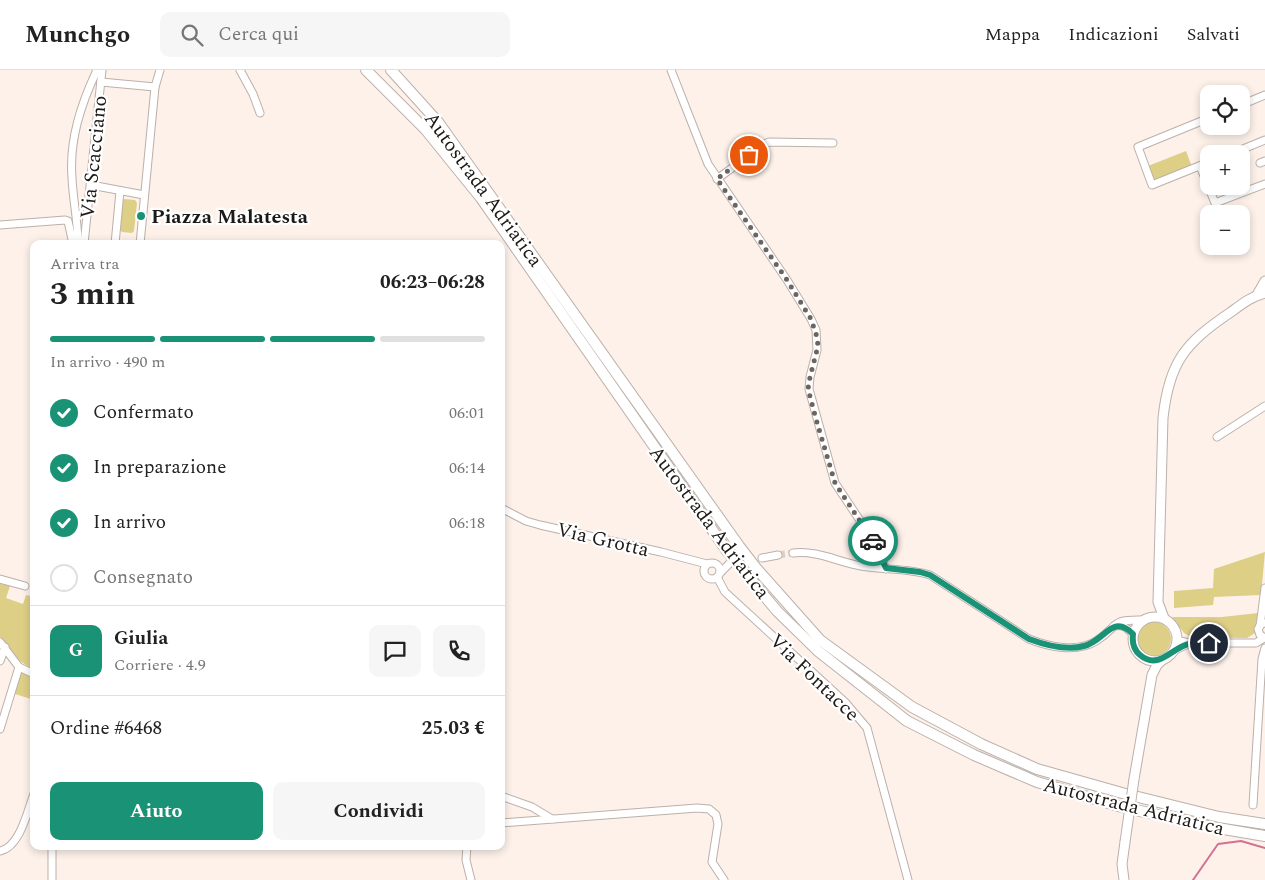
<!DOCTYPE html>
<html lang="it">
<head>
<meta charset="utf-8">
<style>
  body { margin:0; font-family:Spectral,serif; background:#f6f6f6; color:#222; height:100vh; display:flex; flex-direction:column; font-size:19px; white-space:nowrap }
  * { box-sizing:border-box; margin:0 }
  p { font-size:16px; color:#767676 }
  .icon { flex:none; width:28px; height:28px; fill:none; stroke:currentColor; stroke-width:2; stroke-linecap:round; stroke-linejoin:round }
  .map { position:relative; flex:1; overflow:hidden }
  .drawer { position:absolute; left:30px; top:170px; width:475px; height:610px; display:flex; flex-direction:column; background:#fff; border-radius:10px; box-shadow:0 2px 8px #0003 }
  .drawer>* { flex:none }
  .fabs { position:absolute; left:1200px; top:15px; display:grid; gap:10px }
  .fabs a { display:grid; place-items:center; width:50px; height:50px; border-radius:10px; background:#fff; box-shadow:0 2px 8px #0003; font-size:25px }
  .pin { position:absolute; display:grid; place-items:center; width:42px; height:42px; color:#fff; margin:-21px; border:2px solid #fff; border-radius:50%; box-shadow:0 1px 5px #0007 }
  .courier { position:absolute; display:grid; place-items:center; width:50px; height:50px; margin:-25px; border:4px solid #1a9276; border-radius:50%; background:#fff; color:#222; box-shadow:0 1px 6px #0007 }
  .headline em { font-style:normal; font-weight:700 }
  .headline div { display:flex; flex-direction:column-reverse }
  .headline { display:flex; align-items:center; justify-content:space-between; height:85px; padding:0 20px }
  h1 { font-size:32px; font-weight:700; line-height:38px }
  .bar { display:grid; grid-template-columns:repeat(4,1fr); gap:8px 5px; align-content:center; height:60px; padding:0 20px }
  .bar i { height:6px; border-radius:4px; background:#e0e0e0 }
  .bar .selected { background:#1a9276 }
  .bar p { grid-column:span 4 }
  .line { display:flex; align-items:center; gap:12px; padding:0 20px; border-top:1px solid #e0e0e0 }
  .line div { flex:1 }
  .round { display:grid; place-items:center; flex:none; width:52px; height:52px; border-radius:10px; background:#f6f6f6 }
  ol { padding:0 20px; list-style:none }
  li { display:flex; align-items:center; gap:15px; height:55px }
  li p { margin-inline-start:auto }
  li .icon { padding:5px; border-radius:50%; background:#1a9276; color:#fff; stroke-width:4 }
  li:last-child { color:#767676 }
  li i { width:28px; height:28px; border:2px solid #e0e0e0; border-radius:50% }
  .action { display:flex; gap:10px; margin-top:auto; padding:10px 20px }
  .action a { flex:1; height:58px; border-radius:10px; background:#1a9276; color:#fff; font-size:20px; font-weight:700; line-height:58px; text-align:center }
  .action a+a { background:#f6f6f6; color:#222 }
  header { display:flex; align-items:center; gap:30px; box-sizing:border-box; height:70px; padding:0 25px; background:#fff; border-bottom:1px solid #e0e0e0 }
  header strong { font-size:24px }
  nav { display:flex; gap:28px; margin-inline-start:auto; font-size:18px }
  .search { width:350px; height:45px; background:#f6f6f6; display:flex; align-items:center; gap:12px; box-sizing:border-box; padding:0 18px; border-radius:10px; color:#767676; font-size:19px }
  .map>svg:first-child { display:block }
  .green { fill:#decf86 }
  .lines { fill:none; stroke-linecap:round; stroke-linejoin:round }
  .stream { stroke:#d17293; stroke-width:2 }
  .minor-tunnel { stroke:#dbd1ca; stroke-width:7; stroke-dasharray:7 3.5; stroke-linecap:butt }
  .minor-casing { stroke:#bcb0aa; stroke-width:9 }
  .major-casing { stroke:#bcb0aa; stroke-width:11 }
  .highway-casing { stroke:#bcb0aa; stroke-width:12 }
  .minor { stroke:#fff; stroke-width:7 }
  .major { stroke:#fff; stroke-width:9 }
  .highway { stroke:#fff; stroke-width:10 }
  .major-bridge-casing { stroke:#bcb0aa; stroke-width:11; stroke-linecap:butt }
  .major-bridge { stroke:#fff; stroke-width:9 }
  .done { stroke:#6b6561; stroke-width:5; stroke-dasharray:0 9 }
  .route { stroke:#1a9276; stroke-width:6 }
  .poi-dot { fill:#1a9276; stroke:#fff; stroke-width:2 }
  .labels { text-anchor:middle; stroke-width:4.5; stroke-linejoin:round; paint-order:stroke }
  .street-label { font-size:20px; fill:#1d1917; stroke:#fff }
  .poi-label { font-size:20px; font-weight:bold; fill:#1d1917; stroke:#fff; text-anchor:start }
</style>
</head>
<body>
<header>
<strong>Munchgo</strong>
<div class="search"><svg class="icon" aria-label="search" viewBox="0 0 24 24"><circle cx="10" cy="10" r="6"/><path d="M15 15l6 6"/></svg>Cerca qui</div>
<nav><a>Mappa</a><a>Indicazioni</a><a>Salvati</a></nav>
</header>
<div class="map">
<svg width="1265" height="810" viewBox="0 0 1265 810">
  <rect width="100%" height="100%" fill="#fdf1ea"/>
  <g class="green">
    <polygon points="1186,81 1192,97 1154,112 1148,96"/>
    <polygon points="124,129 135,130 137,133 134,161 132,163 122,162 119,159 121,132"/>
    <polygon points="1265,482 1261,525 1214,527 1213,535 1174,538 1174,521 1213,518 1214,499"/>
    <polygon points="0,513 10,516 6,528 23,534 26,525 34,527 34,600 20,591 0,567"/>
    <polygon points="1258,543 1255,563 1247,568 1191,567 1184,563 1172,547 1222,547"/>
    <circle cx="1154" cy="569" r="17"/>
    <polygon points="21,602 34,608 34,630 15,624"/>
  </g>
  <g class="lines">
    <polyline class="stream" points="1193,810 1218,774 1241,771 1265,778"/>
    <polyline class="minor-tunnel" points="778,485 793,483"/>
    <defs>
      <g id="minor">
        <polyline points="240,0 253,24 260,43"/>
        <polyline points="671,0 708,94 787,210 811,249 816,260 817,280 810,307 809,319 835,413 873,470 886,499"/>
        <polyline points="101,12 155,17"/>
        <polyline points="1241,35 1265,25"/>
        <polyline points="1209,48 1138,77 1152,115 1209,92"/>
        <polyline points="1231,84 1265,70"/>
        <polyline points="1260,93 1265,91"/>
        <polyline points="1200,96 1215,133 1265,114"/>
        <polyline points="717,109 765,74 769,72 833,73"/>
        <polyline points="91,115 144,125"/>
        <polyline points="0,155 65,150 68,151 73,174"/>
        <path d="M78 174C78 152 73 130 72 108 69 70 81 34 97 0"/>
        <polyline points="84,174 102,0"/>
        <polyline points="115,174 120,121"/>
        <polyline points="140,174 155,17 160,0"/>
        <polyline points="1217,367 1265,336"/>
        <polyline points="501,438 526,451 540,455 661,482 707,494"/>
        <path d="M793 483C817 480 838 492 861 496 884 500 908 498 930 505L1029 569C1049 577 1077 583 1096 571 1120 556 1109 549 1143 550"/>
        <polyline points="762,488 778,485"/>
        <circle cx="712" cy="501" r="8"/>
        <polyline points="720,503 729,494"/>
        <polyline points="717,507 725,522 845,632 867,658 908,810"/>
        <polyline points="0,509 25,516"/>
        <polyline points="1265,553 1261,554 1258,559 1260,565 1265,568"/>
        <path d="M1114 556C1123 554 1127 558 1133 564"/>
        <polyline points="1260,556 1265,518"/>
        <polyline points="1177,569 1180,571 1190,573 1256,573 1264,568"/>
        <polyline points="0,572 19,597 34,604"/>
        <polyline points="1173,581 1188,574"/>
        <polyline points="0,591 5,577"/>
        <polyline points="0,659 19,597"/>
        <polyline points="501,726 532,737 552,749"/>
        <polyline points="1253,735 1262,589 1265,578"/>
        <polyline points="501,753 697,738 709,739 716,745 718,754 712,792 724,810"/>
        <polyline points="467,776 466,790 471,810"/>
        <path d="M0 781C20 777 27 742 34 724"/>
        <polyline points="52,810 52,776"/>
      </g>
      <g id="major">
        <polyline points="1257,225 1265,211"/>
        <circle cx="1155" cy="569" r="22"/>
        <path d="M1164 548 1158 532 1163 348C1169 292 1185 273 1231 242 1242 234 1252 226 1265 223"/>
        <polyline points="1134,709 1152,605 1157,595 1163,589"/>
        <polyline points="1124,810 1122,794 1125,772"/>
      </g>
      <g id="highway">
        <polyline points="366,0 426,60 481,128 727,481 777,541 818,581 907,651 974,685 1037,712 1122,737 1212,757 1265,766"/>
        <polyline points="391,0 438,52 739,476 756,498 820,570 912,637 981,674 1037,699 1122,723 1219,747 1265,754"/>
      </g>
    </defs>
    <use href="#minor" class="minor-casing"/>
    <use href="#major" class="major-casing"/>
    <use href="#highway" class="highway-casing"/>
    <use href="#minor" class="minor"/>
    <use href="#major" class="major"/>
    <use href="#highway" class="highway"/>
    <defs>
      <polyline id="major-bridge" points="1125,772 1134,709"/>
    </defs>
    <use href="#major-bridge" class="major-bridge-casing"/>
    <use href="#major-bridge" class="major-bridge"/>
  </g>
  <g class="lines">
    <polyline class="done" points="749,85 717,109 787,210 811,249 818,270 817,280 810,307 808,319 816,349 835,413 873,471"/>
    <path class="route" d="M873 471 886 498 920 502 930 505 1029 569C1045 575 1066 581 1084 576 1105 571 1112 543 1133 564 1132 572 1134 580 1140 585 1159 601 1172 577 1189 574 1195 572 1202 573 1209 573"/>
  </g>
  <circle class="poi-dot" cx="141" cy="146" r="5"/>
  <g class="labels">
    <g class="street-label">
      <text transform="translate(93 87) rotate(-84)" y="7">Via Scacciano</text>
      <text transform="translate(484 119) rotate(54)" y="7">Autostrada Adriatica</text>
      <text transform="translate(710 452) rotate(53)" y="7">Autostrada Adriatica</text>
      <text transform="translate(603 469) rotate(13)" y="7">Via Grotta</text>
      <text transform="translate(815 607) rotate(44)" y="7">Via Fontacce</text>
      <text transform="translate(1134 736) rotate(14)" y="7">Autostrada Adriatica</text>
    </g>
    <g class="poi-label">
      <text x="151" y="153">Piazza Malatesta</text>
    </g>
  </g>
</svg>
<div class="fabs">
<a><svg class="icon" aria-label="locate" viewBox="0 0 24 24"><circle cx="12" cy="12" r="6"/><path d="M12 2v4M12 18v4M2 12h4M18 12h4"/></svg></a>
<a>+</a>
<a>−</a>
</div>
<div class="pin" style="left:749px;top:85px;background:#ea580c"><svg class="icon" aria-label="bag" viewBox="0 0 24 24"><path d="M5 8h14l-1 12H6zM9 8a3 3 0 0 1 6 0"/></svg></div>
<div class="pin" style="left:1209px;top:573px;background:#1f2937"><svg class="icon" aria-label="home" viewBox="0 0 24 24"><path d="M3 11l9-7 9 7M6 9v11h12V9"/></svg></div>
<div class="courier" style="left:873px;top:471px"><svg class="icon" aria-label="car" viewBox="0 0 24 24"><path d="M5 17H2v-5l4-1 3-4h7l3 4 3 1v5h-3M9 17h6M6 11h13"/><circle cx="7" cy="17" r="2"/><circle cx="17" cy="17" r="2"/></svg></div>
<section class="drawer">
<div class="headline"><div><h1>3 min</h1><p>Arriva tra</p></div><em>06:23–06:28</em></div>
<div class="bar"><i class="selected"></i><i class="selected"></i><i class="selected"></i><i></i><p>In arrivo · 490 m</p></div>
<ol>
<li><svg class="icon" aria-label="check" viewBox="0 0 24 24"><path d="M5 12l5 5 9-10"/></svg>Confermato<p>06:01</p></li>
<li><svg class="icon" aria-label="check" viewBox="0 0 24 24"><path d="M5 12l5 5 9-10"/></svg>In preparazione<p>06:14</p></li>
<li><svg class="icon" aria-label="check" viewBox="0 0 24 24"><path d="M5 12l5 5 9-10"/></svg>In arrivo<p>06:18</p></li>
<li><i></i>Consegnato</li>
</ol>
<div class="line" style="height:90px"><b class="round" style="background:#1a9276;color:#fff">G</b><div><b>Giulia</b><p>Corriere · 4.9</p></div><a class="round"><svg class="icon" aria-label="chat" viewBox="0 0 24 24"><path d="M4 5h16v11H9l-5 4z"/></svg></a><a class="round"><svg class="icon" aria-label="phone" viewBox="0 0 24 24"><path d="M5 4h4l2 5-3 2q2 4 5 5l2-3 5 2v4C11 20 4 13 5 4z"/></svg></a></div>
<div class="line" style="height:65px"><div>Ordine #6468</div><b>25.03 €</b></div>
<div class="action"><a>Aiuto</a><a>Condividi</a></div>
</section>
</div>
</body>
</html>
